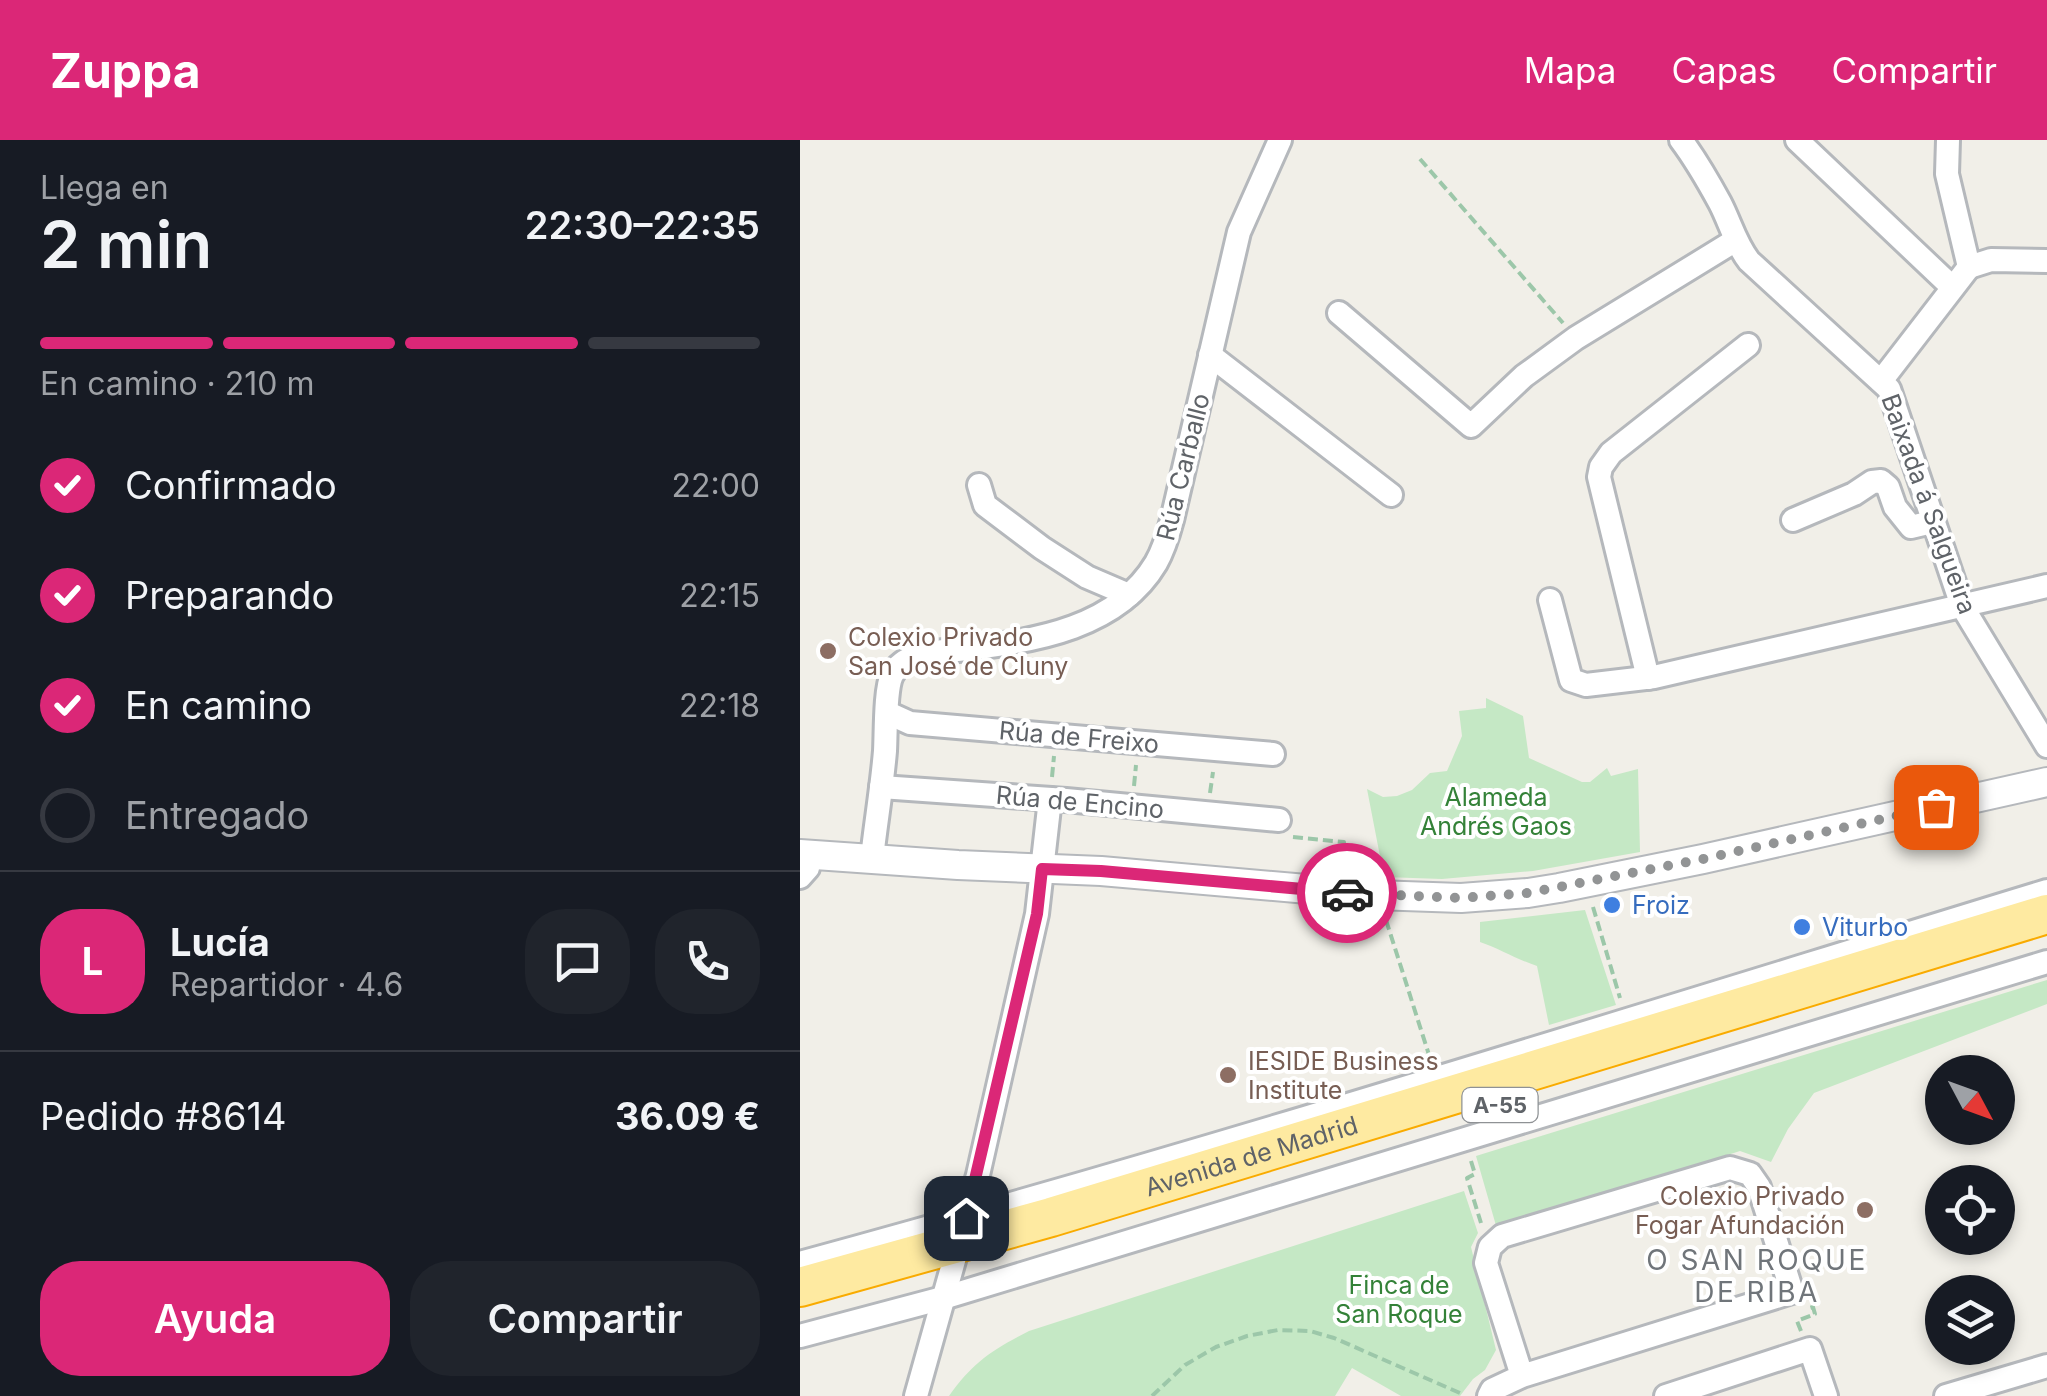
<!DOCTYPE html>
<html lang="es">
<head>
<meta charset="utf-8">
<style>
  body { margin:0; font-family:Inter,sans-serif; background:#20242c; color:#f1f3f6; height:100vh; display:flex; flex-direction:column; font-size:38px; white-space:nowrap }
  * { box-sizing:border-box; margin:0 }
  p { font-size:32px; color:#9ea1a6 }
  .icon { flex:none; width:55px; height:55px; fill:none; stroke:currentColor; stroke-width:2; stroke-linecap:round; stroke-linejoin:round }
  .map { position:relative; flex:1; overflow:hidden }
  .drawer { display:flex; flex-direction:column; background:#171b24; width:800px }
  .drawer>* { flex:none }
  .needle { width:65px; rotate:131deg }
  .tools { position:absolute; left:1125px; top:915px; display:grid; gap:20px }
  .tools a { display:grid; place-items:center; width:90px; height:90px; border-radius:50%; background:#171b24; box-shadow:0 5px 15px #0003; font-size:50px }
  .pin { position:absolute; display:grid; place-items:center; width:85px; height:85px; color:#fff; margin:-42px; border-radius:20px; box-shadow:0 5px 15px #0006 }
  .courier { position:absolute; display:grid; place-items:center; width:100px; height:100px; margin:-50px; border:8px solid #db2777; border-radius:50%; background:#fff; color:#222; box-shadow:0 2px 12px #0007 }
  .headline em { font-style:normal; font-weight:600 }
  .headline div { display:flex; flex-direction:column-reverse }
  .headline { display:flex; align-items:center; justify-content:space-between; height:170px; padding:0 40px }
  h1 { font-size:65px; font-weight:600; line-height:75px }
  .bar { display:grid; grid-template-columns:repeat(4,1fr); gap:15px 10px; align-content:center; height:120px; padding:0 40px }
  .bar i { height:12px; border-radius:8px; background:#363941 }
  .bar .active { background:#db2777 }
  .bar p { grid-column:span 4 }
  .line { display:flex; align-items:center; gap:25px; padding:0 40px; border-top:2px solid #363941 }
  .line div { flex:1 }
  .round { display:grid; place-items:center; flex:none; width:105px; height:105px; border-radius:40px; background:#20242c }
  ol { padding:0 40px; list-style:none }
  li { display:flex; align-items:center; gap:30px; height:110px }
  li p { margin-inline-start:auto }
  li .icon { padding:10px; border-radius:50%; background:#db2777; color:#fff; stroke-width:4 }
  li:last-child { color:#9ea1a6 }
  li i { width:55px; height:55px; border:5px solid #363941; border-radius:50% }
  .action { display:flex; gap:20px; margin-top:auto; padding:20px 40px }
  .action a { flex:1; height:115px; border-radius:40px; background:#db2777; color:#fff; font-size:40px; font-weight:600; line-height:115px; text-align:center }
  .action a+a { background:#20242c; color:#f1f3f6 }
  header { display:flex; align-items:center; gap:60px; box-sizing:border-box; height:140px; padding:0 50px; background:#db2777; color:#fff }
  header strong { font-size:48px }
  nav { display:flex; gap:55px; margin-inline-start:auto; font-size:35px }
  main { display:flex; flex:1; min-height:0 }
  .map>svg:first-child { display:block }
  .green { fill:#c5e8c5 }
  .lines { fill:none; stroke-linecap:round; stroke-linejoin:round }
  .minor-casing { stroke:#b5b8bc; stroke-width:28 }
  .tertiary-casing { stroke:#b5b8bc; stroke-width:32 }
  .trunk-casing { stroke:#f9ab00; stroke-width:42 }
  .path { stroke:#9cc7a9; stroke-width:4; stroke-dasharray:10 5; stroke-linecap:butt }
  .minor { stroke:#fff; stroke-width:22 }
  .tertiary { stroke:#fff; stroke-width:28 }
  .trunk { stroke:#feeaa1; stroke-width:38 }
  .done { stroke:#929495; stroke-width:10; stroke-dasharray:0 18 }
  .route { stroke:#db2777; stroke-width:12 }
  .education-dot { fill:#8d6e63; stroke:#fff; stroke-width:4 }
  .shop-dot { fill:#3f7fe0; stroke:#fff; stroke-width:4 }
  .labels { text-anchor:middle; stroke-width:8; stroke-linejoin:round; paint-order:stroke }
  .shield { fill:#fff; stroke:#8f9295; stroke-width:2.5 }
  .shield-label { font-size:22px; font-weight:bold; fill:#5f6368 }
  .street-label { font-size:25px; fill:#5f6368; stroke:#fff }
  .education-label { font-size:25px; fill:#785e54; stroke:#fff; text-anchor:start }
  .park-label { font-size:25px; fill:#348238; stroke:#fff }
  .shop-label { font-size:25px; fill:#366cbe; stroke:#fff; text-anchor:start }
  .neighbourhood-label { font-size:28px; letter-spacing:2.5px; fill:#70757a; stroke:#fff }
</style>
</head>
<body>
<header>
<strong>Zuppa</strong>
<nav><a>Mapa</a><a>Capas</a><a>Compartir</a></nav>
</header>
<main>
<section class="drawer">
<div class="headline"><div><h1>2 min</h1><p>Llega en</p></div><em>22:30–22:35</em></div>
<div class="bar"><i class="active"></i><i class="active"></i><i class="active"></i><i></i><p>En camino · 210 m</p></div>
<ol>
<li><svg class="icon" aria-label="check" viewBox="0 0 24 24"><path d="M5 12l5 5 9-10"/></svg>Confirmado<p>22:00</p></li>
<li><svg class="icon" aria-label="check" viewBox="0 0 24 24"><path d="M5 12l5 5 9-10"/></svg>Preparando<p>22:15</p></li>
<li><svg class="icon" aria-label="check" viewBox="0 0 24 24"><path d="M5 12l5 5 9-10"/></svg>En camino<p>22:18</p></li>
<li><i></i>Entregado</li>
</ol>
<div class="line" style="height:180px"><b class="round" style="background:#db2777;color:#fff">L</b><div><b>Lucía</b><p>Repartidor · 4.6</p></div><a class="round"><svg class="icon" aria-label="chat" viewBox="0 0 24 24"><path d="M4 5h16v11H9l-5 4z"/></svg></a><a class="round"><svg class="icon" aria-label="phone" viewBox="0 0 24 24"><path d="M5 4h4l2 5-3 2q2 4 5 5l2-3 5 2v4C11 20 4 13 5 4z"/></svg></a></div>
<div class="line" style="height:130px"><div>Pedido #8614</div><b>36.09 €</b></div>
<div class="action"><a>Ayuda</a><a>Compartir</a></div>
</section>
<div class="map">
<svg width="1247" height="1256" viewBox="0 0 1247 1256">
  <rect width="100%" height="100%" fill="#f1efe8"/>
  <g class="green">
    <polygon points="686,558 723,576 729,618 782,642 790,642 807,628 811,636 838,629 840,712 733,731 642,739 584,737 567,649 583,657 597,656 612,650 630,633 647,631 662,596 659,571 686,568"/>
    <path d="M785 770 816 865 749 885 737 826C716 819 700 809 680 802V782Z"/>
    <polygon points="1247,840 1247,864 1014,953 988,989 971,1022 940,1011 697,1089 676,1016"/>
    <path d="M664 1051 678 1093 671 1107 696 1210 685 1230 673 1239 660 1256H601L552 1228 535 1256H149C172 1223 193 1209 229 1191Z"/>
  </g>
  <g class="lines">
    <defs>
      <g id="minor">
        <path d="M881 0C896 20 908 41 920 63 930 82 935 103 949 121L1089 249 1162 466 1247 606"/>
        <polyline points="997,0 1152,147"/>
        <polyline points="1148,0 1147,34 1169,127"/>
        <polyline points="1169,127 1191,120 1247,121"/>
        <polyline points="539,173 671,286 724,236 776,198 936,100"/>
        <polyline points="410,215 591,355"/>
        <polyline points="1081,241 1169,127"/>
        <polyline points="179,345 185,365 242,408 287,437 329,455"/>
        <polyline points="993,380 1054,354 1072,342 1081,341 1088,347 1095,367 1111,387 1132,382"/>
        <polyline points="750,460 771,540 786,545 854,537 1247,446"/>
        <polyline points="848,538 799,337 801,327 811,313 948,205"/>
        <polyline points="88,573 110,583 473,614"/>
        <polyline points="81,647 266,660 479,680"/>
        <path d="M72 718C76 682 82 647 85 611 86 594 85 549 92 535 106 509 143 512 168 509 236 501 318 487 356 423 364 409 368 395 372 380L439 92 480 0"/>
        <polyline points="0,737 8,728 10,714"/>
        <path d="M0 1123C418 1009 832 878 1247 751"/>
        <polyline points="0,1196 143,1158 1247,822"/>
        <polyline points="116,1256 178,1035 237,774 250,659"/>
        <polyline points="689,1256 692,1250 722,1236 992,1152 959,1047 950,1034 930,1028 702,1096 690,1107 686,1123 722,1236"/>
        <polyline points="866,1256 1010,1209 1026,1256"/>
        <polyline points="1146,1256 1247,1226"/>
      </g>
      <polyline id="tertiary" points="0,714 158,725 301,731 575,755 661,758 728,753 759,748 903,719 1247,642"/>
      <g id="trunk">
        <path id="s1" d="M0 1147 251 1077 1247 774"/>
      </g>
    </defs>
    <use href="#minor" class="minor-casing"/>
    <use href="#tertiary" class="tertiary-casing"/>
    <use href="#trunk" class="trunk-casing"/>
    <g class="path">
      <polyline points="620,19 763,183"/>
      <polyline points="252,637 254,616"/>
      <polyline points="334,646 336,625"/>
      <polyline points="410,653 413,632"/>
      <polyline points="493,697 544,702 541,730"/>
      <polyline points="793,767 820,858"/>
      <polyline points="586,780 630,918"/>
      <polyline points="671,1021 675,1034 667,1038 681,1083"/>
      <polyline points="1001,1191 997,1181 1015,1174 1013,1167 1006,1169"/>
      <polyline points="352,1256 385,1225 416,1207 447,1196 478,1190 510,1191 534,1198 660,1253"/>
    </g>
    <use href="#minor" class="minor"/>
    <use href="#tertiary" class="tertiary"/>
    <use href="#trunk" class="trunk"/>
  </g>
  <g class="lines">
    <polyline class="done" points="547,753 661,758 728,753 903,719 1136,667"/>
    <polyline class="route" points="166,1078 237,774 242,729 301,731 547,753"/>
  </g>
  <g class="education-dot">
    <circle cx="28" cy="511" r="10"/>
    <circle cx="428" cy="935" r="10"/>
    <circle cx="1065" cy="1070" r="10"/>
  </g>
  <g class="shop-dot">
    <circle cx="812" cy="765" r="10"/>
    <circle cx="1002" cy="787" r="10"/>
  </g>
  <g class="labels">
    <rect class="shield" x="662.5" y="948" width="75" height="34" rx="8"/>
    <g class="shield-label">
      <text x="700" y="973">A-55</text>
    </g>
    <g class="street-label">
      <text transform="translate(383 327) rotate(-76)" y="9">Rúa Carballo</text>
      <text transform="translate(1129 364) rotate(70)" y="9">Baixada á Salgueira</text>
      <text transform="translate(279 597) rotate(5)" y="9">Rúa de Freixo</text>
      <text transform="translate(280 662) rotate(5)" y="9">Rúa de Encino</text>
      <text dy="9" stroke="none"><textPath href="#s1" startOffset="470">Avenida de Madrid</textPath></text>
    </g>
    <g class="education-label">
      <text x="48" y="506">Colexio Privado<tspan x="48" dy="29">San José de Cluny</tspan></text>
      <text x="448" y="930">IESIDE Business<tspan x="448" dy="29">Institute</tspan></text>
      <text x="1045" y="1065" text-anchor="end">Colexio Privado<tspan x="1045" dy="29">Fogar Afundación</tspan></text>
    </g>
    <g class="park-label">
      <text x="696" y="666">Alameda<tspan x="696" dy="29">Andrés Gaos</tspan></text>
      <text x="599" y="1154">Finca de<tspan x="599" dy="29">San Roque</tspan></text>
    </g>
    <g class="shop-label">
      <text x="832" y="774">Froiz</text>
      <text x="1022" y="796">Viturbo</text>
    </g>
    <g class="neighbourhood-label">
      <text x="957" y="1130">O SAN ROQUE<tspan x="957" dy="32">DE RIBA</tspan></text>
    </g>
  </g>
</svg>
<div class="tools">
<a><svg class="needle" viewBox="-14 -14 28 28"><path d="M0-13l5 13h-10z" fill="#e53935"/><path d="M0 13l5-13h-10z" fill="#9ea1a6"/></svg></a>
<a><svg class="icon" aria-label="locate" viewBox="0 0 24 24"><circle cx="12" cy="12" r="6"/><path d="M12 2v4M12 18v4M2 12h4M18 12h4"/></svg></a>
<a><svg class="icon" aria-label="layers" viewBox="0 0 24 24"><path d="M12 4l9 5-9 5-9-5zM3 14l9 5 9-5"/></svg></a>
</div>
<div class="pin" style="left:1136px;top:667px;background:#ea580c"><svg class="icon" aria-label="bag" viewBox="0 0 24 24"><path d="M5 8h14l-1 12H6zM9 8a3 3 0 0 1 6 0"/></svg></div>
<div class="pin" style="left:166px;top:1078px;background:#1f2937"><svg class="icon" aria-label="home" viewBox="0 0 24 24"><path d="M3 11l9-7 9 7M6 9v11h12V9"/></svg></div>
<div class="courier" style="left:547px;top:753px"><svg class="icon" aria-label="car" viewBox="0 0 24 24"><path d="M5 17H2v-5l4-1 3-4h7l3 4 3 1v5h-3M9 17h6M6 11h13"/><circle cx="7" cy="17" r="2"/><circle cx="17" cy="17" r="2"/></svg></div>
</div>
</main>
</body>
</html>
